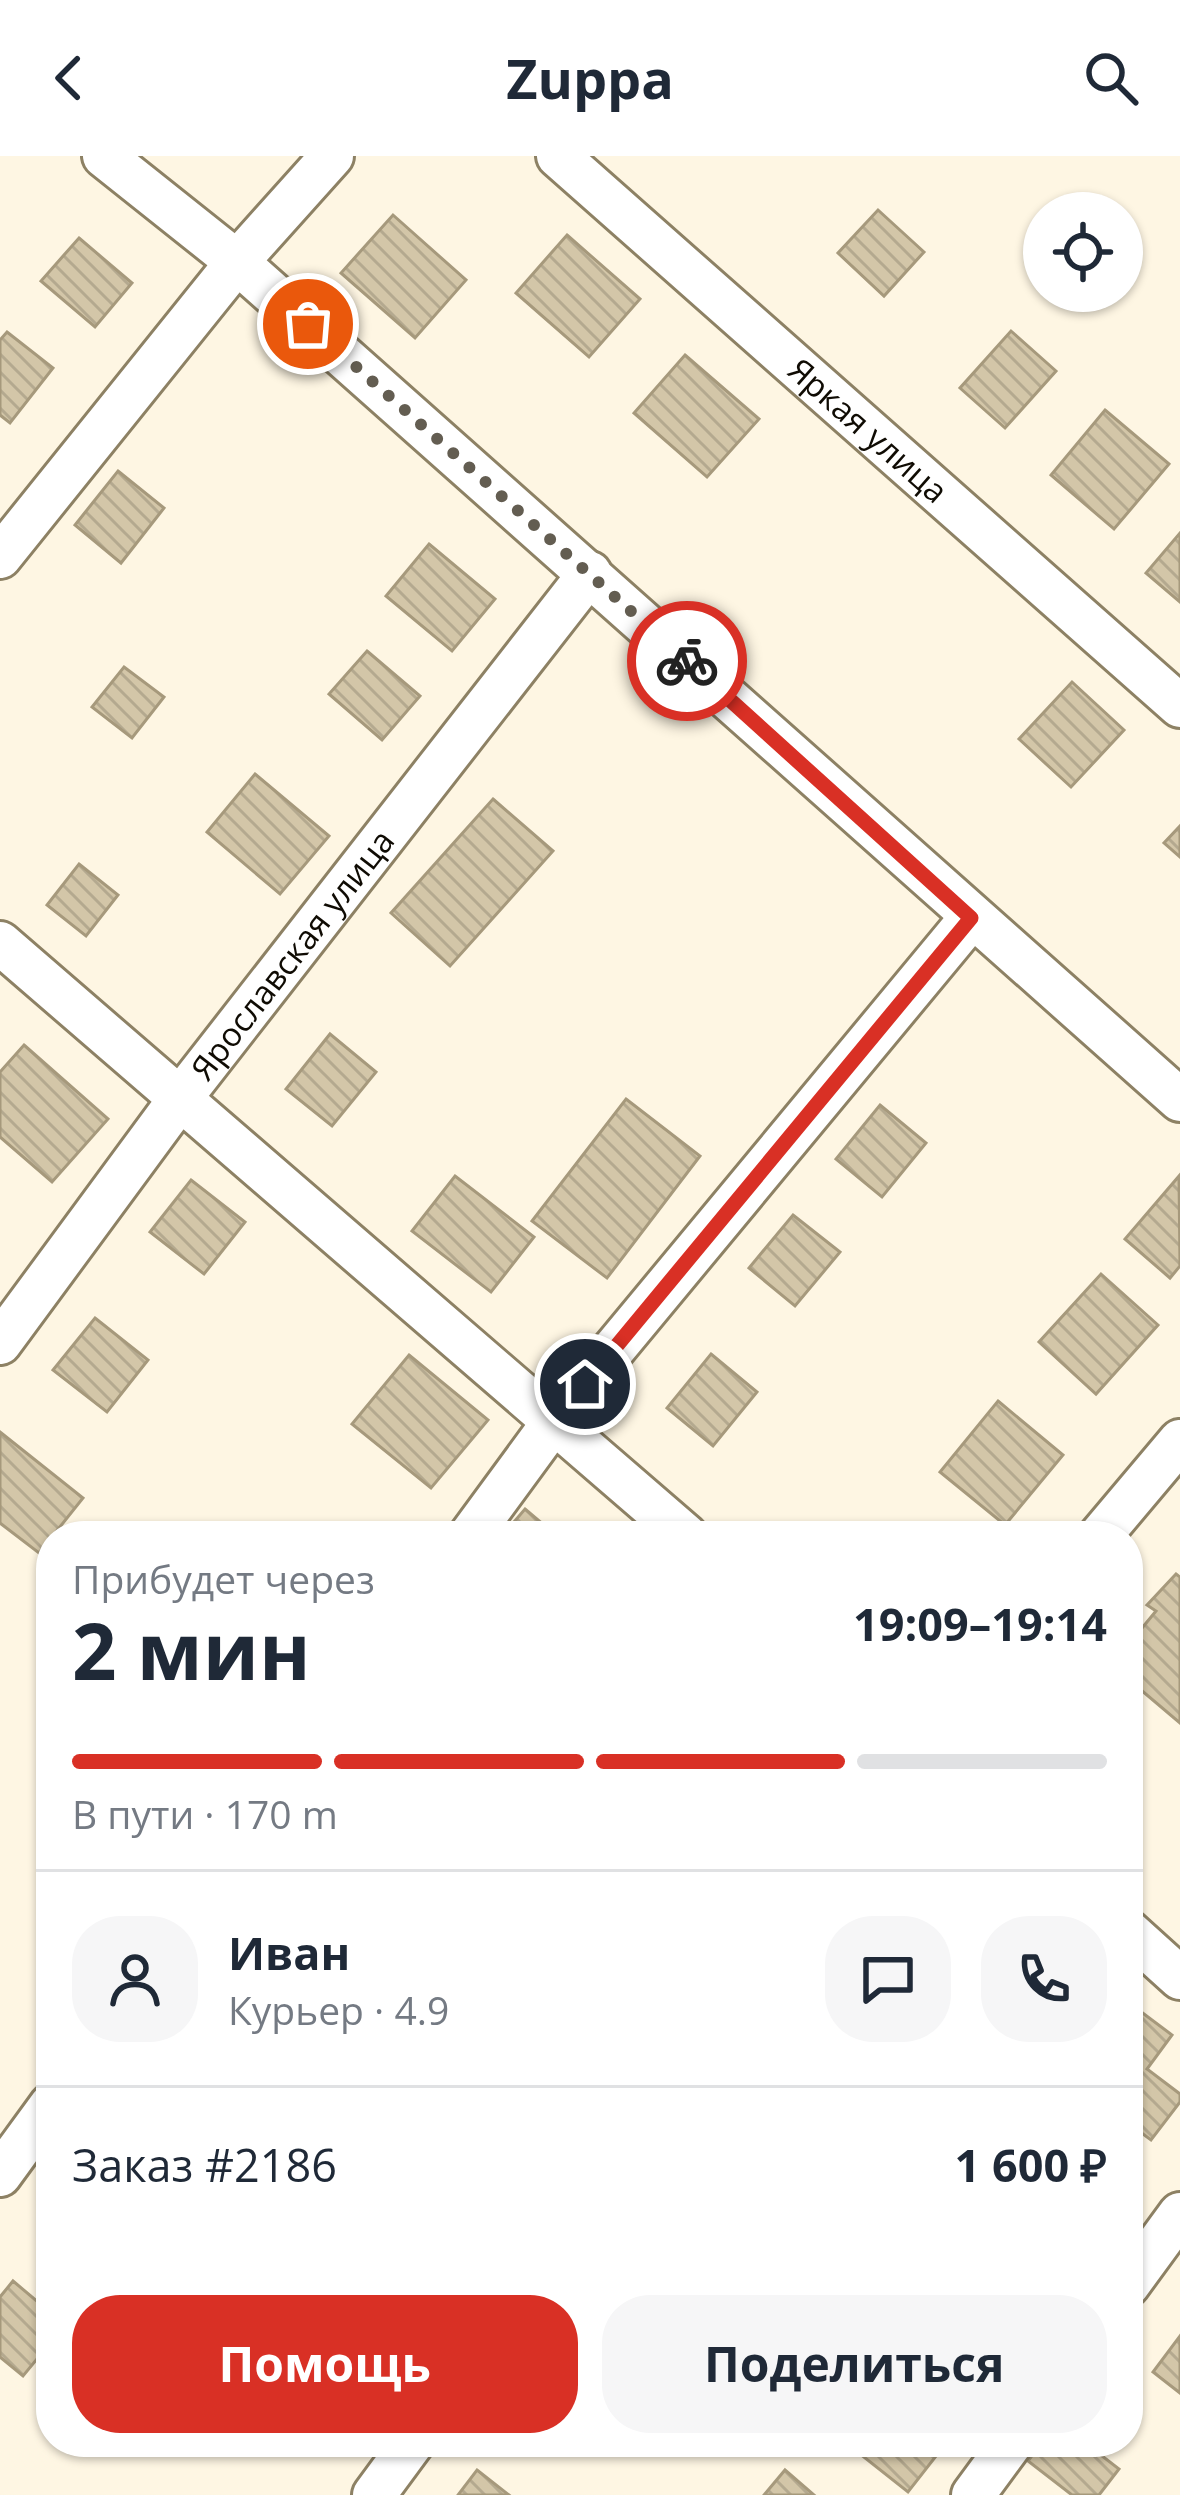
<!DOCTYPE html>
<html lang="ru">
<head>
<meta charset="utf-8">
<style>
  body { margin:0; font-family:"Open Sans",sans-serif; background:#f6f6f7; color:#1f2937; height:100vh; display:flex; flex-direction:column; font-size:45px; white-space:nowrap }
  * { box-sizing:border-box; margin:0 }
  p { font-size:39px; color:#747a83 }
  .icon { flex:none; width:66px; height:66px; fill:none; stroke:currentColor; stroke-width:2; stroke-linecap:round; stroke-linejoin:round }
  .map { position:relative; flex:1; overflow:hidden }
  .drawer { position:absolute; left:36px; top:1365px; width:1107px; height:936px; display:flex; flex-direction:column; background:#fff; border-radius:48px; box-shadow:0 3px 9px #0004 }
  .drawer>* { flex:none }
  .fabs { position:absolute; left:1023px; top:36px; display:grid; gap:24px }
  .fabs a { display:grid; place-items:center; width:120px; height:120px; border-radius:50%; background:#fff; box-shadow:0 3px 9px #0004; font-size:60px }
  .pin { position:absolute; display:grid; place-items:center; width:102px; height:102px; color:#fff; margin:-51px; border:6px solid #fff; border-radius:50%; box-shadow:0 3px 12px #0007 }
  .courier { position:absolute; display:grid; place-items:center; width:120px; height:120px; margin:-60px; border:9px solid #d93025; border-radius:50%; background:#fff; color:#222; box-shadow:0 3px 15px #0007 }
  .overview em { font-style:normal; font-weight:700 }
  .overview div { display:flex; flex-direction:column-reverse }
  .overview { display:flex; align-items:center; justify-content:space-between; height:204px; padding:0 36px }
  h1 { font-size:78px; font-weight:700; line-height:90px }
  .bar { display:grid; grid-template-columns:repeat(4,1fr); gap:18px 12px; align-content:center; height:144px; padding:0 36px }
  .bar i { height:15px; border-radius:9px; background:#e0e1e3 }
  .bar .current { background:#d93025 }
  .bar p { grid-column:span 4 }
  .line { display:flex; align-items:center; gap:30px; padding:0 36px; border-top:3px solid #e0e1e3 }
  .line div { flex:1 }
  .round { display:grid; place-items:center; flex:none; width:126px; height:126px; border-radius:48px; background:#f6f6f7 }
  .cta { display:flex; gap:24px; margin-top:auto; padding:24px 36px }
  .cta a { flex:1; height:138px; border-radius:48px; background:#d93025; color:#fff; font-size:48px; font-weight:700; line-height:138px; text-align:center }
  .cta a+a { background:#f6f6f7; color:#1f2937 }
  header { display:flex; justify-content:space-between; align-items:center; height:156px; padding:0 36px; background:#fff; font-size:54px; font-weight:700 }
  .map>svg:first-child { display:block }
  .building { fill:url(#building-back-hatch); stroke:#a6997c; stroke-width:3 }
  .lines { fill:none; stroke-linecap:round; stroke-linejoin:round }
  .minor-casing { stroke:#8d8164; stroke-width:48 }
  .minor { stroke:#fff; stroke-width:42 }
  .done { stroke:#635d51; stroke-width:12; stroke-dasharray:0 21.6 }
  .route { stroke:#d93025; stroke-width:15 }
  .labels { text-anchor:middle; stroke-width:9; stroke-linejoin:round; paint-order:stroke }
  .street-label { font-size:33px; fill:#0f0b03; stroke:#fff }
</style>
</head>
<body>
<header><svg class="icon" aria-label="back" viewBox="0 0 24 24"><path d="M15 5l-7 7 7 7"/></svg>Zuppa<svg class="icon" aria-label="search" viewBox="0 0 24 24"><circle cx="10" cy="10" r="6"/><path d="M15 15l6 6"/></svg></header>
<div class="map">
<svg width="1180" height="2339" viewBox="0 0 1180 2339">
  <defs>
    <pattern id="building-back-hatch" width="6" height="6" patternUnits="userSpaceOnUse" patternTransform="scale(3)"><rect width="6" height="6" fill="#d3c6a8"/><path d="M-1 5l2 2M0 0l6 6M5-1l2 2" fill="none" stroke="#b4a98f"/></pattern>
  </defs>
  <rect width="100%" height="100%" fill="#fef6e3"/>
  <g class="building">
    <polygon points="878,54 924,96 884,140 838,97"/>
    <polygon points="393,59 466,124 415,182 341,117"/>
    <polygon points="567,79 640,143 589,201 516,137"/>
    <polygon points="79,82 132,127 95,171 41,125"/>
    <polygon points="1011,175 1056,215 1005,272 960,232"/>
    <polygon points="7,176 53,212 10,267 0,259 0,184"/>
    <polygon points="685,199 759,263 707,321 634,257"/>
    <polygon points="1105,254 1169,308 1114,373 1051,319"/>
    <polygon points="118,315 164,352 121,407 75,369"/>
    <polygon points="1180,377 1180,446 1146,417"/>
    <polygon points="429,388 495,443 452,495 386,440"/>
    <polygon points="367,495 420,540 382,584 329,538"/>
    <polygon points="124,511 164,541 132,582 92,551"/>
    <polygon points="1072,526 1124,574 1071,631 1019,583"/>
    <polygon points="255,618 329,680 280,738 207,676"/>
    <polygon points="493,643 553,695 450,810 391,757"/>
    <polygon points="1180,670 1180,701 1164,687"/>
    <polygon points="79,708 118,739 86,780 47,749"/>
    <polygon points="330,878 376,916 332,970 286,933"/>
    <polygon points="24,889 108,963 52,1026 0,981 0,916"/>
    <polygon points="626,943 700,1000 607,1122 532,1065"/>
    <polygon points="880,949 926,987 882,1041 836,1003"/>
    <polygon points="455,1020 534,1081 491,1136 412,1075"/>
    <polygon points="1179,1020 1180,1110 1170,1122 1125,1083"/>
    <polygon points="191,1024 245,1066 204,1118 150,1076"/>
    <polygon points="793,1059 840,1096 795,1150 749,1112"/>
    <polygon points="1101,1118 1158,1169 1096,1238 1039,1186"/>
    <polygon points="95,1162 148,1204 107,1256 53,1214"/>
    <polygon points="711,1198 757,1236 713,1290 667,1252"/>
    <polygon points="409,1199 488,1264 431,1332 352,1268"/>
    <polygon points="998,1245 1063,1299 1005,1369 940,1316"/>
    <polygon points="0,1276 83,1342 39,1397 0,1367"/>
    <polygon points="525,1353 557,1380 502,1380"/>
    <polygon points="1176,1418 1180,1421 1180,1567 1128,1523 1128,1489 1156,1455 1147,1449"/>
    <polygon points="1128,1846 1172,1879 1147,1913 1180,1938 1180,1946 1151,1984 1128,1967"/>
    <polygon points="13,2125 51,2157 51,2186 23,2220 0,2201 0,2141"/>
    <polygon points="1180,2180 1180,2237 1153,2216"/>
    <polygon points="861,2286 947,2286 908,2336 855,2294"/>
    <polygon points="1042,2286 1084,2286 1119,2313 1099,2339 1072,2339 1028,2305"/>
    <polygon points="477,2314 509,2339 458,2339"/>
    <polygon points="785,2314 814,2339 764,2339"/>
  </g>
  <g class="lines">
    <defs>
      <g id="minor">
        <polyline points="104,0 237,106 1180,944"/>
        <path id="s1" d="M558 0 1180 550"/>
        <polyline points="0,401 237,106 332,0"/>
        <polyline points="0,787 686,1380"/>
        <path id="s2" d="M0 1187 179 944 590 417"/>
        <polyline points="470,1380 555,1264 971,762"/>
        <polyline points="1100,1380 1180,1285"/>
        <polyline points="1128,1775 1180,1822"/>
        <polyline points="0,2019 51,1949"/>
        <polyline points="1128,2129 1180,2058"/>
        <polyline points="374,2339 413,2286"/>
        <polyline points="973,2339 1012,2286"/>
      </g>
    </defs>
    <use href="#minor" class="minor-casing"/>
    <use href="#minor" class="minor"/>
  </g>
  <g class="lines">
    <polyline class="done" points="308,168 687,505"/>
    <polyline class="route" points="585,1228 971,762 687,505"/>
  </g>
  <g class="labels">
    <g class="street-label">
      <text dy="12" stroke="none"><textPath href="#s1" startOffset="414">Яркая улица</textPath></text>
      <text dy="12" stroke="none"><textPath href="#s2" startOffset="486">Ярославская улица</textPath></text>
    </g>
  </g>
</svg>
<div class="fabs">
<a><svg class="icon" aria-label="locate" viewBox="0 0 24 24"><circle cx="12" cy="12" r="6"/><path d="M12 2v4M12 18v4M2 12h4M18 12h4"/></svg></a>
</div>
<div class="pin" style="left:308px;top:168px;background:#ea580c"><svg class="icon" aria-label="bag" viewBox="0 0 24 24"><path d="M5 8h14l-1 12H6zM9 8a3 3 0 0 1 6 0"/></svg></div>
<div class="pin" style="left:585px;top:1228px;background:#1f2937"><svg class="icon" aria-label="home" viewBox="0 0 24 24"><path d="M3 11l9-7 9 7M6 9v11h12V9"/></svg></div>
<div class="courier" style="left:687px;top:505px"><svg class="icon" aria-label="bike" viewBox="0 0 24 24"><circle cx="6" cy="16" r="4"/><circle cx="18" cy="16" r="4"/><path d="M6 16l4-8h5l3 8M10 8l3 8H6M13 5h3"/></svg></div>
<section class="drawer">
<div class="overview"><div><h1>2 мин</h1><p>Прибудет через</p></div><em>19:09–19:14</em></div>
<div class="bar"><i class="current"></i><i class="current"></i><i class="current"></i><i></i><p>В пути · 170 m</p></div>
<div class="line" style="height:216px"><a class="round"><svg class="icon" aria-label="person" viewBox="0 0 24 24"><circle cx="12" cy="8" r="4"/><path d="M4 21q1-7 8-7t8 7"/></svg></a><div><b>Иван</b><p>Курьер · 4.9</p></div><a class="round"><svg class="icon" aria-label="chat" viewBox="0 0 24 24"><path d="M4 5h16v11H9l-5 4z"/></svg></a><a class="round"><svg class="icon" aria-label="phone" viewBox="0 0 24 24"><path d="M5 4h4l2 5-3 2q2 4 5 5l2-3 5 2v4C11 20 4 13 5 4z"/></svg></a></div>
<div class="line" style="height:156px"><div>Заказ #2186</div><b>1 600 ₽</b></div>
<div class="cta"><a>Помощь</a><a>Поделиться</a></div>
</section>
</div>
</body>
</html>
